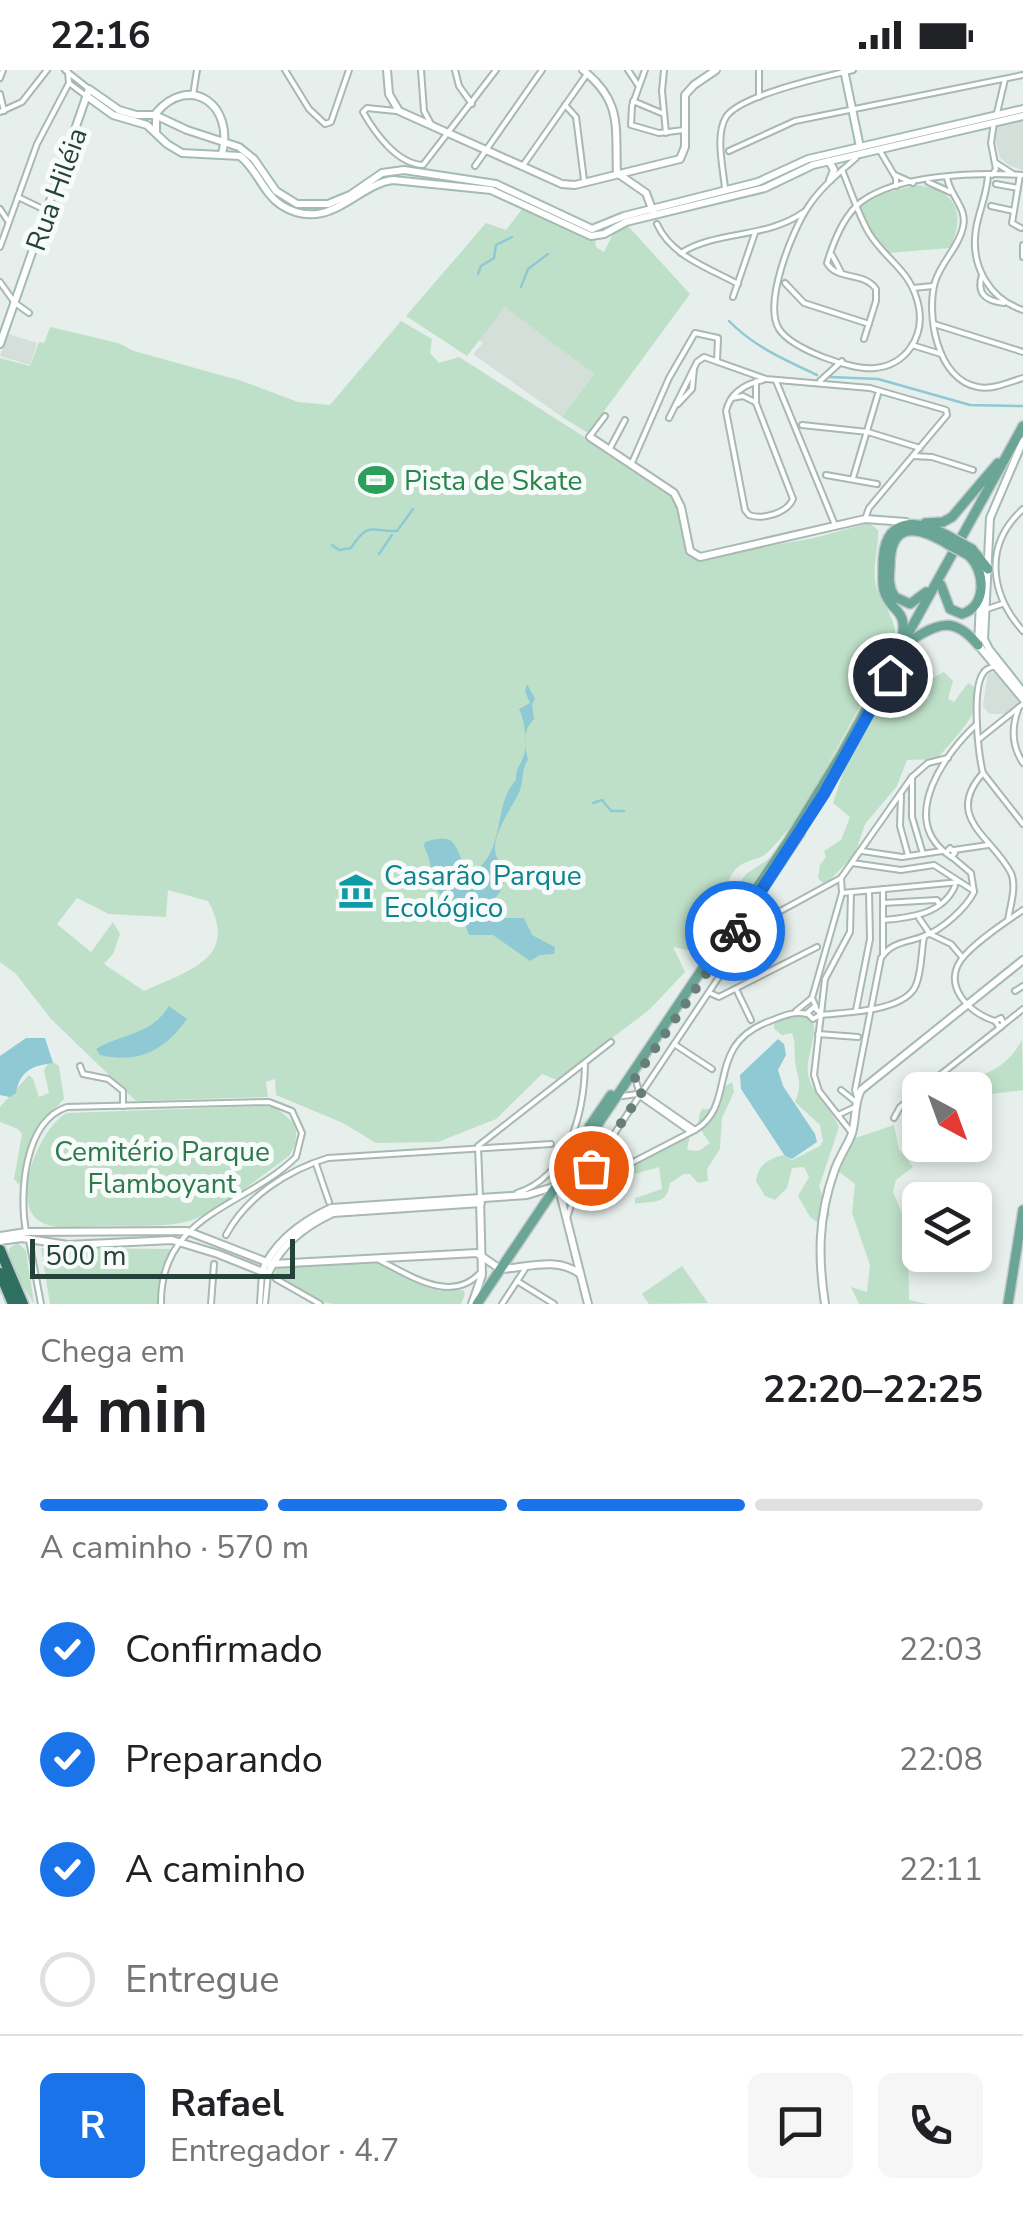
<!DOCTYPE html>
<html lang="pt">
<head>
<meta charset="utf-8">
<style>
  body { margin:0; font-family:"Nunito Sans",sans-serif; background:#f6f6f6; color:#202124; height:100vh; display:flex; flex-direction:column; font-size:38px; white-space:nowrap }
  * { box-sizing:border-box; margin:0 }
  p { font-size:32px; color:#757577 }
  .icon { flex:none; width:55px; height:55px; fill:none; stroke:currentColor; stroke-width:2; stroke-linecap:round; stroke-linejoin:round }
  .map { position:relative; height:1234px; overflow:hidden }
  .sheet { display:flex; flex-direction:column; background:#fff; flex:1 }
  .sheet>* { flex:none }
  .needle { width:65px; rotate:139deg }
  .fabs { position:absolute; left:902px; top:1002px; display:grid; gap:20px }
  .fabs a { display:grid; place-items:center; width:90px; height:90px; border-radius:15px; background:#fff; box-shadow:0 5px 15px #0003; font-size:50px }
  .scale { position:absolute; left:30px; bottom:25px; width:265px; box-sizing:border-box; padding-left:10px; border:5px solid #24423a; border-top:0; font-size:28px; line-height:35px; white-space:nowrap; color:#24423a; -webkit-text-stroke:8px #f7fbf9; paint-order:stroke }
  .pin { position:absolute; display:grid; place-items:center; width:85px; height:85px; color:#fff; margin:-42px; border:5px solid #fff; border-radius:50%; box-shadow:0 2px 10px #0007 }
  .courier { position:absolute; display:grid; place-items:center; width:100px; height:100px; margin:-50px; border:8px solid #1a73e8; border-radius:50%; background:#fff; color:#222; box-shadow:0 2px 12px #0007 }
  .headline em { font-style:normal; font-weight:700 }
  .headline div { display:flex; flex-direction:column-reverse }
  .headline { display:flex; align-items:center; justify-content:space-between; height:170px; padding:0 40px }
  h1 { font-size:65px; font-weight:700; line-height:75px }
  .bar { display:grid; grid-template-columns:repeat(4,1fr); gap:15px 10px; align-content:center; height:120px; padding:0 40px }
  .bar i { height:12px; border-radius:8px; background:#e0e0e0 }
  .bar .on { background:#1a73e8 }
  .bar p { grid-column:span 4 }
  .line { display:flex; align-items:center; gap:25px; padding:0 40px; border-top:2px solid #e0e0e0 }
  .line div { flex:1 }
  .round { display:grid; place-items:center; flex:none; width:105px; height:105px; border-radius:15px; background:#f6f6f6 }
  ol { padding:0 40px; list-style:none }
  li { display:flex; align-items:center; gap:30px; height:110px }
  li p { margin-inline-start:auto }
  li .icon { padding:10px; border-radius:50%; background:#1a73e8; color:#fff; stroke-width:4 }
  li:last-child { color:#757577 }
  li i { width:55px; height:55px; border:5px solid #e0e0e0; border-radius:50% }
  .status { display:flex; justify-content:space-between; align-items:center; height:70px; padding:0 50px; background:#fff; direction:ltr }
  .status svg { height:28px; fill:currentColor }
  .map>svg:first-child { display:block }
  .built { fill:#d4dfda }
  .green { fill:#bfe0c8; fill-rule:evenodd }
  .water { fill:#8ec9d4 }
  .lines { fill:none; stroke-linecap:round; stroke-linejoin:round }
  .stream { stroke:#8ec9d4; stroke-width:2.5 }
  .minor-casing { stroke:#a8b8b2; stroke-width:8 }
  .tertiary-casing { stroke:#a8b8b2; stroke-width:10 }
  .secondary-casing { stroke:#a4bbb3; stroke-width:10 }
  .primary-casing { stroke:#c2cac8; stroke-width:12 }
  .motorway-casing { stroke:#c2cac8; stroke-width:14 }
  .minor { stroke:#fff; stroke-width:4 }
  .tertiary { stroke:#fff; stroke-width:6 }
  .secondary { stroke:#fff; stroke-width:6 }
  .primary { stroke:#6aa596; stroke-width:9 }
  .motorway { stroke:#2f6f62; stroke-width:10 }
  .primary-bridge-casing { stroke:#c2cac8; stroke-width:12; stroke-linecap:butt }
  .primary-bridge { stroke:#6aa596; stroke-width:9 }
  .done { stroke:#687f78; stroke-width:10; stroke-dasharray:0 18 }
  .route { stroke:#1a73e8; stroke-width:12 }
  .labels { text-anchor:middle; stroke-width:10; stroke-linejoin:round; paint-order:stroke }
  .street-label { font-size:28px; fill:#24423a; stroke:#f7fbf9 }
  .leisure-label { font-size:28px; fill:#27864d; stroke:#f7fbf9; text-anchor:start }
  .culture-label { font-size:28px; fill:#0d838f; stroke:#f7fbf9; text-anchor:start }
  .park-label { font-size:28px; fill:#2d7a4b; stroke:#f7fbf9 }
</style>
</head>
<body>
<div class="status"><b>22:16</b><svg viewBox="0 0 49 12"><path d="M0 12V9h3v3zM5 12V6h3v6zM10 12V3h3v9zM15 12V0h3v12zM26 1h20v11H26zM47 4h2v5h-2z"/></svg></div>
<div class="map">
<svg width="1023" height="1234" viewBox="0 0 1023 1234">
  <rect width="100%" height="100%" fill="#e6efeb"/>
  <g class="built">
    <polygon points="1023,50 1023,100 1010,96 1000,88 993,63 994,56"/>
    <polygon points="505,236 594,304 562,347 473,284 483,273 479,270"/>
    <polygon points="8,264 37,273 30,295 0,286"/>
    <polygon points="988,602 995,603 1017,627 1018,633 1005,644 989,644 983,636"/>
  </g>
  <g class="green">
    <path d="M916 115C955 119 967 142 950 178L888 183 868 158 859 135 881 124Z"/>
    <polygon points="523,138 595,170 596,177 604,182 614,162 628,156 690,224 588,363 562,347 594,304 505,237 467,286 406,246 486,153 506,160"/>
    <path d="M401 251 432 269 430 283 439 293 459 287 666 419 680 442 689 483 695 489 814 468 869 453 878 460C879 476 873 494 875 510 877 531 896 542 896 571L800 745C793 753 770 783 763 786 750 792 739 791 731 806 718 830 714 867 688 880L673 877 685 902 649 940 557 1010 542 1004 496 1049 438 1072 376 1073 343 1053 276 1025 275 1009 266 1012 268 1027 136 1031 51 949 16 904 0 892V288L30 296 39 272 44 273 50 257 118 273 134 281 242 311 298 332 330 335ZM168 820 208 831C240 889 187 901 144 921L104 894 113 884 120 864 113 852 91 882 57 854 77 828 109 844 166 847Z"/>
    <path d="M944 602 953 611 948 629 954 632 968 613 979 620C979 647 952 670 937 689L907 690 897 716 865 754 855 784 825 815 818 808 820 795 826 787 824 781 841 770 850 747 833 733 853 673 869 655 879 634 906 605 928 630 933 608Z"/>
    <polygon points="773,786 697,897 738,815 746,804"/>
    <path d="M793 941C834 942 801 986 809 1008 815 1028 831 1038 839 1057L819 1117 830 1144 824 1157 810 1147 798 1126 809 1107 804 1097 792 1098 787 1118 775 1130 765 1126 756 1111C758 1096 767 1089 783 1085L792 1090 820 1076 823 1071 820 1055 795 1032C804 1011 796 1008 795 989 794 979 796 972 792 963L782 965 774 959V953Z"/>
    <path d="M1022 970 1023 1020 975 1026V1020H929C967 1008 1001 1009 1022 970Z"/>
    <polygon points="50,990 59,996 64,1029 39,1055 19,1115 14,1109 22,1064 18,1059 0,1052 0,1037 29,1005 33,1009 39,1027 49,1023 44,1000"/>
    <path d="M732 1012 734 1022 722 1048 720 1079 707 1099 708 1111 698 1113 690 1104H684L670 1113C667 1137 650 1130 635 1134V1128L662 1119 659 1097 635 1104 632 1093 690 1065 687 1080 699 1081 710 1073C702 1062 694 1054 702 1039H710L718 1021Z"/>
    <path d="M261 1036 275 1037 294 1053C298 1066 296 1075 289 1086 265 1103 211 1147 185 1152 158 1158 127 1155 99 1156 83 1156 61 1160 45 1154 5 1139 40 1056 67 1043Z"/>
    <polygon points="894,1055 899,1079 913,1097 896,1110 893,1122 908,1157 909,1230 928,1234 859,1234 851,1217 867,1222 870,1195 852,1143 855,1114 838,1101 855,1068"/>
    <polygon points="18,1173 26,1181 34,1234 10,1195 9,1178"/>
    <polygon points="41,1178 171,1179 171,1185 162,1198 158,1215 158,1234 50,1234"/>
    <polygon points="379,1193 440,1221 463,1220 465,1224 461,1234 333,1234 311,1230 275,1206 276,1195"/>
    <polygon points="682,1196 708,1233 649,1234 642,1224"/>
  </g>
  <g class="water">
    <path d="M527 614 535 629 532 634 534 649C522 662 524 673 528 690 521 700 524 709 520 720 513 737 494 760 495 780 496 791 506 798 504 810 503 822 494 827 490 837L499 848H524L532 865 555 877 554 884 540 885 530 891 493 865H469L459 837C423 819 439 808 424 776L425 772C459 761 453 777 467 799L476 800C506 778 493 734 516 710 515 698 524 691 525 680 526 666 525 652 519 639L530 633 525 621Z"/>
    <path d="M169 936 187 949C165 980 139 994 100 985L96 979C125 962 150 966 169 936Z"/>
    <path d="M26 968H45L53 993C31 996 20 1001 16 1023L10 1027 0 1025V986Z"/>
    <polygon points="778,969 784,974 786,985 778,1000 783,1016 815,1064 817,1072 792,1089 785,1086 741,1019 740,1005"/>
  </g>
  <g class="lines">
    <g class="stream">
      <polyline points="478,204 481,196 494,188 496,175 512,167"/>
      <polyline points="521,217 528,199 548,184"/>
      <path d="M729 251C753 276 785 290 817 305"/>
      <polyline points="830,307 878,309 970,335 1022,336"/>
      <path d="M332 475 339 480 351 478C369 450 372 462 397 461L413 439"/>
      <polyline points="379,484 392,465"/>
      <polyline points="593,733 602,730 611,741 624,741"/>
    </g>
    <defs>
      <g id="minor">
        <polyline points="65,0 89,19"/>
        <polyline points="285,0 309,39 325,54 331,52 349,0"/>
        <polyline points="421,0 424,41 431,54"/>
        <polyline points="455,0 459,16 472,34"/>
        <polyline points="628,0 638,15"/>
        <polyline points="645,0 632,36 631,55 659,63 684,60"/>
        <polyline points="664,0 662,21 666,63"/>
        <polyline points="759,0 759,27"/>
        <polyline points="0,8 3,0"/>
        <polyline points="69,13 85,25"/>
        <polyline points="0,24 4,41"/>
        <polyline points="193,25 197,0"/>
        <polyline points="633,31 664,44"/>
        <polyline points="565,35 576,47 584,110"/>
        <path d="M396 41 367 38 363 42C375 63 397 94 423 95L496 0"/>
        <polyline points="0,42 22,32 47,0"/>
        <polyline points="997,43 1005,9"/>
        <polyline points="729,81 795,51 1023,5"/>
        <polyline points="880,81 896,108 896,116"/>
        <polyline points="996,93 1013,104"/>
        <polyline points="524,94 587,4"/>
        <polyline points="475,96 542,0"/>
        <path d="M842 100C851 121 858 144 869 163 887 192 912 200 919 238 924 267 906 295 875 298 852 301 792 279 779 259 763 233 792 161 808 137 821 117 839 103 856 88"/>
        <polyline points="895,105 913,113"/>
        <path d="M988 105C987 125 979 140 976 159 970 195 989 229 1023 240"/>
        <polyline points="992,105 996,99 991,73 994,52"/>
        <polyline points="1020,105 1012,153 1021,158"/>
        <path d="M947 107C949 125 968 138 963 157 959 177 941 192 935 212 926 245 937 310 978 317 993 320 1009 312 1023 308"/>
        <polyline points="928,112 950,122"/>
        <polyline points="996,114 1018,118"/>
        <path d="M725 118C723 98 715 65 726 47 740 25 827 6 853 0"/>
        <polyline points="18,127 45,140"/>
        <polyline points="991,136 1014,141"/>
        <polyline points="0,139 8,151"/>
        <path d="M657 154C671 186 709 198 738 214"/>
        <polyline points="1023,175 1023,187"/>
        <polyline points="0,177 37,74 69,13 68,2"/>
        <path d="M681 183C717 160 766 169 804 142"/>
        <polyline points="832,185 841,202"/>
        <path d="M982 205C976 224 986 231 1004 233"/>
        <polyline points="0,212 15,233 29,243"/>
        <polyline points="785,213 804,233 869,254"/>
        <polyline points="913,218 933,216"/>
        <polyline points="733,227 755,163"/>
        <polyline points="934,254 1023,282"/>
        <path d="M864 269 876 231V219C863 201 837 211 827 193 833 173 844 145 861 132 898 104 978 102 1023 105"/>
        <polyline points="912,275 941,284"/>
        <path d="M756 311V333L793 429C787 443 763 450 749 445L745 440 726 341C730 323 745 314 763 310"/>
        <polyline points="776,311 835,455"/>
        <polyline points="820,311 842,291"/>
        <polyline points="732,328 743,326 755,332"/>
        <polyline points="678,334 692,319 694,299"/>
        <polyline points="669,348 697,292 704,287 766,309 870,318 946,340 947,345 869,438 865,449"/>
        <polyline points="802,355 868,362 920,378"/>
        <polyline points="590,366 605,346"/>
        <polyline points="609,380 625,350"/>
        <polyline points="913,386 932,387 973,400"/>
        <polyline points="631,395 669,308 695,263 718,268 717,291"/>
        <polyline points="826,405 877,414"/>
        <polyline points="853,408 878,324"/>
        <path d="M1023 439C983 475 990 524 1023 561"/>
        <polyline points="984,540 1002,534"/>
        <path d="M995 596C989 598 985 599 982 605 972 623 978 683 983 703L1023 754"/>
        <path d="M1019 637C1011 657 1011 675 1023 693"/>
        <polyline points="978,670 1023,634"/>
        <path d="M983 703C943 748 993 767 1011 803 1017 817 1010 836 1008 850"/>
        <polyline points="912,707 912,747 923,784"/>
        <polyline points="901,726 900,756 908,785"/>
        <polygon points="950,778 955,783 951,787 946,783"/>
        <polyline points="954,780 988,775"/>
        <polyline points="862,781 902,787 942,781"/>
        <path d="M946 783C899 747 946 682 977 654"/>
        <polyline points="852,793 901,800 934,795 974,821"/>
        <polyline points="883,819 883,883"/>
        <polyline points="842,823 960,812"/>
        <polyline points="851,823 850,862 825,909 814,1005 819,1021 852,1063"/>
        <polyline points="883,833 937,830 939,834"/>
        <polyline points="919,848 930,864 951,874 962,887"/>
        <path d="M883 850C910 848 943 844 955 816"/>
        <polyline points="736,919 751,950"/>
        <polyline points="1015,921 1023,916"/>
        <polyline points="710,923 719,927 817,877"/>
        <polyline points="816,937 812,928 842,823 841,808"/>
        <polyline points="856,940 870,869 869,821"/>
        <polyline points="796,941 812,928"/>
        <path d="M820 943 814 937 807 943 813 949 820 945C846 942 905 942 916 915 922 900 921 882 924 867"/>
        <polygon points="1001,948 1004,954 999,957 995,951"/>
        <path d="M995 951C968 943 939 913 965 885 981 868 1004 853 1023 840"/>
        <polyline points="1003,955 1023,939"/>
        <polyline points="818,964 858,967"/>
        <polyline points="674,974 712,999"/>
        <polyline points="80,996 83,1004 108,1009 123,1021 123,1036"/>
        <polyline points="635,1008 639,1021 695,1060"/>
        <polyline points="841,1020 856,1032"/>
        <polyline points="921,1020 1002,956"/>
        <polyline points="623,1026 637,1024 691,1062"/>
        <path d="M857 1027 855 1020 881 888C892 871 907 873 924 866 942 860 966 838 974 822L971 803 952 787"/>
        <polyline points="838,1045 855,1037"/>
        <polyline points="894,1048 900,1037 920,1021"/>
        <polyline points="316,1094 329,1132"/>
        <path d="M517 1123C569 1106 584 1042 585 995"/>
        <polyline points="480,1128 478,1076 611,972"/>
        <polyline points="563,1132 574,1124 753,856 841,808 912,707 928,693 948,688"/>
        <path d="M567 1148 574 1126 581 1119 695 1060C739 1034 703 975 770 951 783 946 793 941 807 944"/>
        <path d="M26 1161C19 1124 24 1051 67 1037L269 1032 292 1041 302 1063 296 1087C244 1138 160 1144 161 1234"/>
        <path d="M226 1165C246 1127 288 1100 328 1088L551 1074"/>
        <polyline points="29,1170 41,1234"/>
        <path d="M379 1190C411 1206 451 1234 480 1203"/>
        <polyline points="276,1209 320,1234"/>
        <polyline points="517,1211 554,1234"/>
        <polyline points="211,1234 214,1194"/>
        <polyline points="260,1234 262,1202"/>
        <polyline points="265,1234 268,1204"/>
        <polyline points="502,1234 527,1196"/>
      </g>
      <g id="tertiary">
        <polyline points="387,0 389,24 399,41 562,114 575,115 680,89 685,77 685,25 694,15 716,0"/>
        <path d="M583 0C623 32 615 57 617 103L646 123 654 144"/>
        <polyline points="590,367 674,423 681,437 690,481 700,487 865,449 906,452"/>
        <path d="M0 1166 26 1162 187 1161 272 1194 477 1183 500 1199C526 1198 557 1186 580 1204"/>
        <path d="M0 1171 22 1168 68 1175 172 1170 218 1184 268 1204C280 1175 305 1156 333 1143L481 1133"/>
        <path d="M262 1202C274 1172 301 1152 331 1138L527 1125 553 1117 560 1123 588 1234"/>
        <polyline points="472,1234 482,1205 480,1129"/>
        <path d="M825 1234C818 1188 818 1147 834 1102 838 1089 846 1078 851 1066 857 1051 853 1035 861 1020L1023 890"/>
      </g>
      <g id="secondary">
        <polyline points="844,0 860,77"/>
        <path d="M88 27 113 45 147 55 167 74 182 83 240 86C257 99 263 123 281 135 328 165 357 114 393 110L491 120 591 166 604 164 626 152 765 118 813 95 1023 46"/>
        <path d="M156 61V43C190 3 235 35 222 84"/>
        <polyline points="829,91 834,100 830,110"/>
        <polyline points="0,274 89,19 119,40 136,45 155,45 187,60 239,77 254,89 276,121 297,134 328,134 350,125 382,103 404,100 496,114 592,159 624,146 758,112 808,89 1023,39"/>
        <polyline points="1023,371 990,448 984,569 989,579 1023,622"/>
        <polyline points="980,532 978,575 1023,629"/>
      </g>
      <g id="primary">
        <polyline points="925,453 943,452 952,447 998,393"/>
        <polyline points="972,479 988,499"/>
        <path d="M941 515 950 539 962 544C987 536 986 501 968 485"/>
        <path d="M926 522 910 534 895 527C888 517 889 508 890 496 890 449 919 457 949 475"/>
        <path d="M902 569C908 537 891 544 884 521 882 514 883 504 883 497 882 445 917 448 952 468"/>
        <path d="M910 571C938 553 954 546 978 575"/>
        <polyline points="725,875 800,763"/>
        <polyline points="589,1067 589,1057 611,1025"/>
        <polyline points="477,1234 789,770 841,685 1023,356"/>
        <polyline points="1008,1234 1023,1140"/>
      </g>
      <g id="motorway">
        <polyline points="0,1180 23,1234"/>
        <polyline points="0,1203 13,1234"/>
      </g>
    </defs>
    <use href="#minor" class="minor-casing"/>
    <use href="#tertiary" class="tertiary-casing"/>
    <use href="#secondary" class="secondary-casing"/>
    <use href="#primary" class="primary-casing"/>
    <use href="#motorway" class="motorway-casing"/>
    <use href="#minor" class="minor"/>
    <use href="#tertiary" class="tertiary"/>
    <use href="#secondary" class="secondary"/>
    <use href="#primary" class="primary"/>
    <use href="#motorway" class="motorway"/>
    <defs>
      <g id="primary-bridge">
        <polyline points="952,468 972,479"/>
        <polyline points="949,475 968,485"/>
      </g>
    </defs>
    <use href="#primary-bridge" class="primary-bridge-casing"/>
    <use href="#primary-bridge" class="primary-bridge"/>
  </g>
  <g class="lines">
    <polyline class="done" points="591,1098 642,1022 636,1016 635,1008 735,861"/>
    <polyline class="route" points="735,861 824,724 890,605"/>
  </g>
  <defs>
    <symbol id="stadium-bare" viewBox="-9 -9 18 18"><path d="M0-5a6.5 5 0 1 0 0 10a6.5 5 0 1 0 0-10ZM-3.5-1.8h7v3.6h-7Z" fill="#2e9e5b" stroke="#f7fbf9" stroke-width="2.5" paint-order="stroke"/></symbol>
    <symbol id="museum-bare" viewBox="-9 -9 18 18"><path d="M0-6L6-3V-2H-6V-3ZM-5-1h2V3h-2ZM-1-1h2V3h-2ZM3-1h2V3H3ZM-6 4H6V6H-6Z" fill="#0f9aa8" stroke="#f7fbf9" stroke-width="2.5" paint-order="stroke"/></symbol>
  </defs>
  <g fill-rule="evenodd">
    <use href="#stadium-bare" x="351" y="385" width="50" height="50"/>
    <use href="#museum-bare" x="331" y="796" width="50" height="50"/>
  </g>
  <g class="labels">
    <g class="street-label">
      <text transform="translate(56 119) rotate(-70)" y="10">Rua Hiléia</text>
    </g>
    <g class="leisure-label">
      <text x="404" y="420">Pista de Skate</text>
    </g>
    <g class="culture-label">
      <text x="384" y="815">Casarão Parque<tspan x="384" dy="32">Ecológico</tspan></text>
    </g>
    <g class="park-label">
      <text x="162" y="1091">Cemitério Parque<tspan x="162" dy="32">Flamboyant</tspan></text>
    </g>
  </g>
</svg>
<div class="fabs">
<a><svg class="needle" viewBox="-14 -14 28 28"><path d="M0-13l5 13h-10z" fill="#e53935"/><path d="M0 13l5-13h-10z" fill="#757577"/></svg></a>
<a><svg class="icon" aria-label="layers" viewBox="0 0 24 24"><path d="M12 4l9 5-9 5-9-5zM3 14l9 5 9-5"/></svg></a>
</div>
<div class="scale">500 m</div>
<div class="pin" style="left:591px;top:1098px;background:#ea580c"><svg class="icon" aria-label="bag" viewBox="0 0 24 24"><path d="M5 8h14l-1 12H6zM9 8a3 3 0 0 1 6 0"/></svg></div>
<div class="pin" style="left:890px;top:605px;background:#1f2937"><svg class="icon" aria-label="home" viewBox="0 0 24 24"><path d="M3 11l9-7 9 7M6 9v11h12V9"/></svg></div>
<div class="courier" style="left:735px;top:861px"><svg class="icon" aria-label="bike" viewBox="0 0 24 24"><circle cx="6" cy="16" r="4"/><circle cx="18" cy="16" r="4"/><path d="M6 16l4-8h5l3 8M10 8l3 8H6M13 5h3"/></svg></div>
</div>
<section class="sheet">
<div class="headline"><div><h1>4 min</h1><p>Chega em</p></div><em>22:20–22:25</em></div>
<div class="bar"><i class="on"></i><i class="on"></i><i class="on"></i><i></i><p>A caminho · 570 m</p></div>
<ol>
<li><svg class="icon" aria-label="check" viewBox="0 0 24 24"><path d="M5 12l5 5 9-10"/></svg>Confirmado<p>22:03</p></li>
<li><svg class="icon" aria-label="check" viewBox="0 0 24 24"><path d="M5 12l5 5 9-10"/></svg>Preparando<p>22:08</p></li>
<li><svg class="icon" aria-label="check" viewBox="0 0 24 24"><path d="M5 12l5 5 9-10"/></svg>A caminho<p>22:11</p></li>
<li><i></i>Entregue</li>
</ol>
<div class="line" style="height:180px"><b class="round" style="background:#1a73e8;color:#fff">R</b><div><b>Rafael</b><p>Entregador · 4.7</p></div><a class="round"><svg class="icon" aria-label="chat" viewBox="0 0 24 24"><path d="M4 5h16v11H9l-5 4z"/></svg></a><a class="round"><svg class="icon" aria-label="phone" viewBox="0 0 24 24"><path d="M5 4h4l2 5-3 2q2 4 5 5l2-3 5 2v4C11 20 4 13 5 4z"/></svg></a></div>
</section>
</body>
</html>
